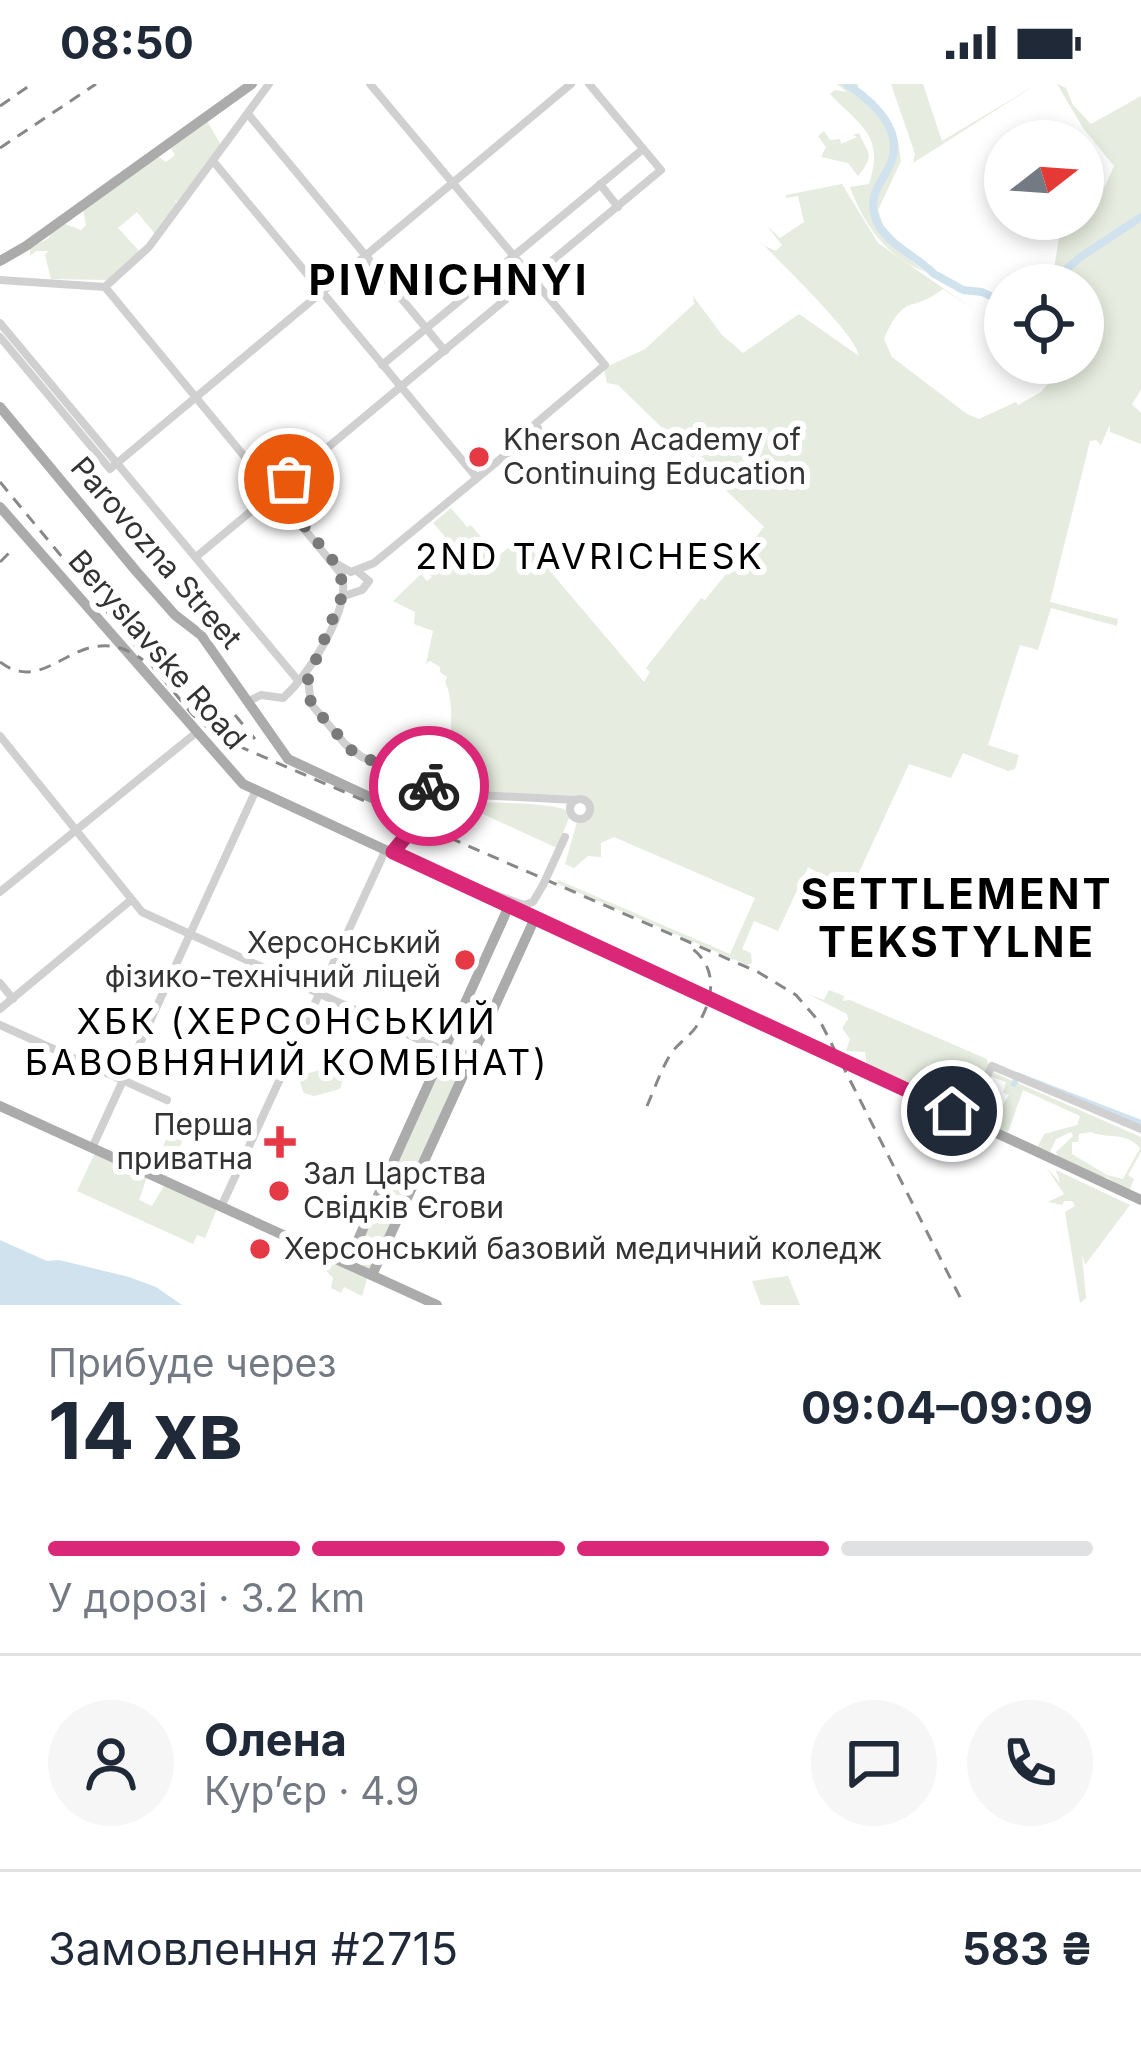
<!DOCTYPE html>
<html lang="uk">
<head>
<meta charset="utf-8">
<style>
  body { margin:0; font-family:Inter,sans-serif; background:#f6f6f7; color:#1f2937; height:100vh; display:flex; flex-direction:column; font-size:45px; white-space:nowrap }
  * { box-sizing:border-box; margin:0 }
  p { font-size:39px; color:#747a83 }
  .icon { flex:none; width:66px; height:66px; fill:none; stroke:currentColor; stroke-width:2; stroke-linecap:round; stroke-linejoin:round }
  .map { position:relative; height:1221px; overflow:hidden }
  .side { display:flex; flex-direction:column; background:#fff; flex:1 }
  .side>* { flex:none }
  .needle { width:78px; rotate:73deg }
  .controls { position:absolute; left:984px; top:36px; display:grid; gap:24px }
  .controls a { display:grid; place-items:center; width:120px; height:120px; border-radius:50%; background:#fff; box-shadow:0 6px 18px #0003; font-size:60px }
  .pin { position:absolute; display:grid; place-items:center; width:102px; height:102px; color:#fff; margin:-51px; border:6px solid #fff; border-radius:50%; box-shadow:0 3px 12px #0007 }
  .courier { position:absolute; display:grid; place-items:center; width:120px; height:120px; margin:-60px; border:9px solid #db2777; border-radius:50%; background:#fff; color:#222; box-shadow:0 3px 15px #0007 }
  .headline em { font-style:normal; font-weight:700 }
  .headline div { display:flex; flex-direction:column-reverse }
  .headline { display:flex; align-items:center; justify-content:space-between; height:204px; padding:0 48px }
  h1 { font-size:78px; font-weight:700; line-height:90px }
  .bar { display:grid; grid-template-columns:repeat(4,1fr); gap:18px 12px; align-content:center; height:144px; padding:0 48px }
  .bar i { height:15px; border-radius:9px; background:#e0e1e3 }
  .bar .on { background:#db2777 }
  .bar p { grid-column:span 4 }
  .line { display:flex; align-items:center; gap:30px; padding:0 48px; border-top:3px solid #e0e1e3 }
  .line div { flex:1 }
  .round { display:grid; place-items:center; flex:none; width:126px; height:126px; border-radius:63px; background:#f6f6f7 }
  .status { display:flex; justify-content:space-between; align-items:center; height:84px; padding:0 60px; background:#fff; direction:ltr }
  .status svg { height:33px; fill:currentColor }
  .map>svg:first-child { display:block }
  .green { fill:#e6ecdf; fill-rule:evenodd }
  .water { fill:#cfe2ee }
  .lines { fill:none; stroke-linecap:round; stroke-linejoin:round }
  .canal { stroke:#cfe2ee; stroke-width:6 }
  .river { stroke:#cfe2ee; stroke-width:8 }
  .minor { stroke:#d0d0d0; stroke-width:8 }
  .major { stroke:#ababab; stroke-width:10 }
  .rail { stroke:#888; stroke-width:3; stroke-dasharray:12 9; stroke-linecap:butt }
  .minor-bridge { stroke:#d0d0d0; stroke-width:8 }
  .done { stroke:#7a7a7a; stroke-width:12; stroke-dasharray:0 21.6 }
  .route { stroke:#db2777; stroke-width:15 }
  .poi-dot { fill:#e63946; stroke:#fff; stroke-width:4.5 }
  .labels { text-anchor:middle; stroke-width:12; stroke-linejoin:round; paint-order:stroke }
  .poi-label { font-size:30px; fill:#333; stroke:#fff; text-anchor:start }
  .street-label { font-size:30px; fill:#333; stroke:#fff }
  .quarter-label { font-size:36px; letter-spacing:3px; fill:#000; stroke:#fff }
  .district-label { font-size:42px; font-weight:bold; letter-spacing:3px; fill:#000; stroke:#fff }
</style>
</head>
<body>
<div class="status"><b>08:50</b><svg viewBox="0 0 49 12"><path d="M0 12V9h3v3zM5 12V6h3v6zM10 12V3h3v9zM15 12V0h3v12zM26 1h20v11H26zM47 4h2v5h-2z"/></svg></div>
<div class="map">
<svg width="1141" height="1221" viewBox="0 0 1141 1221">
  <rect width="100%" height="100%" fill="#fff"/>
  <g class="green">
    <path d="M837 0H858L859 7 888 34 898 56 901 77 878 126 883 141 896 155 892 158 899 163 887 157 925 188C887 173 863 140 850 103L869 100C885 50 860 42 830 10L835 6 847 8Z"/>
    <polygon points="891,0 923,0 942,57 1037,0 913,79 915,70"/>
    <path d="M1057 0 1066 4 1073 21 1091 40 1141 12V306L1132 320 1141 329V360L1110 348V340L1101 361 1096 356 1090 357 1050 518 1118 535 1113 561 1117 542 1051 524 1038 566 1020 561 988 661 1019 671 1015 685 1008 687 963 669 951 694 909 680 850 808 808 783 778 847 754 837 742 865 751 869 752 879 747 881 556 799 558 796 730 870 755 814 614 753 601 759V773L588 772 574 784 565 780 577 738 593 727 591 717 582 712 570 716 476 710 434 701C434 687 442 679 447 665 453 649 453 613 445 598L447 593 440 588V583L430 577 426 580 433 547 414 540 415 528 393 517 421 490 427 497 432 493 425 487 442 473 440 465 449 457 433 439 451 424 467 443 471 441 497 473 521 453 644 598 650 588 646 584 701 514 705 516 764 443 618 301 607 299 604 284 645 265 694 220 693 212 722 251 743 269 799 230 859 272C857 249 763 163 742 138L763 161 776 167 782 161 767 142 780 154 804 138 798 112 786 114V111L842 100 878 159 979 229 943 205C911 230 905 207 884 255L892 273 967 330 979 335 1016 318 1018 321 1041 308 1052 295 1050 279H1083V201H1056L1060 185 1053 192 1061 140 1064 135H1083V120L1105 102 1114 82 1083 44Z"/>
    <polygon points="207,37 221,61 179,119 175,116 177,122 156,151 137,128 118,144 140,168 108,196 51,195 45,171 48,167 36,167 30,172 30,164 49,154 51,148 65,140 81,146 86,141 83,126 157,72 166,78 175,71 171,64"/>
    <path d="M824 47 830 56 840 55 841 60 857 53 853 51 859 49C867 70 877 69 858 92L848 79 821 73 826 63 818 52Z"/>
    <path d="M437 711C479 723 522 715 565 725L569 734 557 764 470 724 461 738 440 733 441 730 435 727Z"/>
    <polygon points="829,906 844,912 843,917 850,916 987,975 989,984 965,1030 867,985 865,968 846,967 850,955 842,944 848,935 847,930 808,910 824,916"/>
    <polygon points="332,983 344,991 340,1005 314,1012 304,1009 300,999 305,990"/>
    <polygon points="438,984 459,993 402,1121 381,1112"/>
    <path d="M990 987 1141 1053V1068L1128 1091 1134 1095 1129 1107 1106 1093 1101 1094 1058 1074 1056 1068 1073 1052 1071 1048 1056 1055 1050 1068 1037 1064 1044 1050 1077 1041 1080 1032 1023 1006 1008 1048 990 1041 1009 1011 1003 1009 1006 998 989 992ZM1091 1048C1105 1055 1126 1047 1140 1064L1123 1095 1107 1091 1072 1070V1058H1078L1079 1050Z"/>
    <polygon points="179,1027 193,1033 166,1094 152,1087"/>
    <polygon points="95,1069 147,1093 139,1116 152,1122 165,1100 217,1125 205,1154 197,1151 193,1160 77,1107"/>
    <polygon points="1046,1083 1060,1099 1056,1086 1130,1121 1085,1181 1082,1170 1086,1214 1080,1219 1065,1128 1075,1122 1072,1117 1064,1117 1062,1121 1048,1118 1064,1110"/>
    <polygon points="378,1118 398,1127 370,1189 361,1185 369,1164 358,1159"/>
    <polygon points="296,1161 368,1192 362,1212 344,1203 341,1209 331,1204 333,1194 321,1181 291,1174"/>
    <polygon points="788,1192 800,1221 761,1221 752,1197"/>
  </g>
  <polygon class="water" points="0,1156 47,1177 59,1176 129,1193 156,1203 182,1221 0,1221"/>
  <g class="lines">
    <g class="canal">
      <polyline points="1017,991 1141,1039"/>
      <polyline points="1014,1000 1015,998"/>
    </g>
    <g class="river">
      <path d="M847 0C873 18 907 47 889 83 881 99 868 112 875 133 882 158 917 172 934 190"/>
      <polyline points="938,192 963,206 982,208 1005,219"/>
      <polyline points="1059,201 1067,185 1079,174 1141,133"/>
    </g>
    <g class="minor">
      <polyline points="248,30 445,267"/>
      <polyline points="213,77 477,394"/>
      <polyline points="600,100 618,123"/>
      <polyline points="0,196 105,203"/>
      <path d="M105 203 342 491C351 526 309 591 283 614L261 611 247 618"/>
      <polyline points="105,203 149,163 269,0"/>
      <polyline points="0,239 296,594"/>
      <polyline points="0,253 110,385 571,0"/>
      <polyline points="382,281 643,65"/>
      <polyline points="196,473 661,86 589,0"/>
      <polyline points="335,479 351,488 374,479 538,344 535,340 605,281 370,0"/>
      <polyline points="347,511 362,506 369,497 357,487"/>
      <polyline points="308,595 311,620 345,660 362,673 458,710 575,716"/>
      <polyline points="0,652 142,828 442,966"/>
      <circle cx="580" cy="725" r="10"/>
      <polyline points="417,735 429,702"/>
      <polyline points="472,802 524,821 533,818 543,801"/>
      <polyline points="0,808 197,648"/>
      <polyline points="0,899 13,915"/>
      <polyline points="0,925 131,816"/>
      <polyline points="0,941 167,1016"/>
      <polyline points="447,960 465,970"/>
      <polyline points="441,974 467,980"/>
      <polyline points="966,1034 992,982 1141,1045"/>
      <polyline points="92,1064 256,706"/>
      <polyline points="221,1123 386,765"/>
    </g>
    <g class="major">
      <polyline points="0,177 26,162 252,0"/>
      <polyline points="0,323 136,487 175,531 201,551 288,675 417,735 393,768"/>
      <polyline points="0,423 243,700 1141,1116"/>
      <polyline points="0,1022 437,1221"/>
      <polyline points="347,1180 509,822"/>
      <polyline points="372,1191 535,834"/>
    </g>
    <g class="rail">
      <polyline points="0,22 32,0"/>
      <polyline points="0,64 96,0"/>
      <polyline points="0,398 192,630 220,654 758,888 796,911 822,941 964,1221"/>
      <polyline points="0,478 11,467"/>
      <path d="M0 578C50 616 79 529 143 576"/>
      <polyline points="235,631 255,655"/>
      <path d="M647 1022C654 1006 661 986 670 971 677 960 689 953 696 943 715 915 719 881 687 861"/>
    </g>
    <polyline class="minor-bridge" points="543,801 565,753"/>
  </g>
  <g class="lines">
    <polyline class="done" points="289,395 275,407 335,479 345,505 308,595 311,620 353,668 429,702"/>
    <polyline class="route" points="429,702 415,741 393,768 952,1027"/>
  </g>
  <g class="poi-dot">
    <circle cx="479" cy="373" r="12"/>
    <circle cx="465" cy="876" r="12"/>
    <path d="M274 1040h12v12h12v12h-12v12h-12v-12h-12v-12h12z"/>
    <circle cx="279" cy="1107" r="12"/>
    <circle cx="260" cy="1165" r="12"/>
  </g>
  <g class="labels">
    <g class="poi-label">
      <text x="503" y="366">Kherson Academy of<tspan x="503" dy="34">Continuing Education</tspan></text>
      <text x="441" y="869" text-anchor="end">Херсонський<tspan x="441" dy="34">фізико-технічний ліцей</tspan></text>
      <text x="253" y="1051" text-anchor="end">Перша<tspan x="253" dy="34">приватна</tspan></text>
      <text x="303" y="1100">Зал Царства<tspan x="303" dy="34">Свідків Єгови</tspan></text>
      <text x="284" y="1175">Херсонський базовий медичний коледж</text>
    </g>
    <g class="street-label">
      <text transform="translate(156 469) rotate(49)" y="10">Parovozna Street</text>
      <text transform="translate(157 566) rotate(49)" y="10">Beryslavske Road</text>
    </g>
    <g class="quarter-label">
      <text x="590" y="485">2ND TAVRICHESK</text>
      <text x="287" y="950">ХБК (ХЕРСОНСЬКИЙ<tspan x="287" dy="41">БАВОВНЯНИЙ КОМБІНАТ)</tspan></text>
    </g>
    <g class="district-label">
      <text x="449" y="211">PIVNICHNYI</text>
      <text x="957" y="825">SETTLEMENT<tspan x="957" dy="48">TEKSTYLNE</tspan></text>
    </g>
  </g>
</svg>
<div class="controls">
<a><svg class="needle" viewBox="-14 -14 28 28"><path d="M0-13l5 13h-10z" fill="#e53935"/><path d="M0 13l5-13h-10z" fill="#747a83"/></svg></a>
<a><svg class="icon" aria-label="locate" viewBox="0 0 24 24"><circle cx="12" cy="12" r="6"/><path d="M12 2v4M12 18v4M2 12h4M18 12h4"/></svg></a>
</div>
<div class="pin" style="left:289px;top:395px;background:#ea580c"><svg class="icon" aria-label="bag" viewBox="0 0 24 24"><path d="M5 8h14l-1 12H6zM9 8a3 3 0 0 1 6 0"/></svg></div>
<div class="pin" style="left:952px;top:1027px;background:#1f2937"><svg class="icon" aria-label="home" viewBox="0 0 24 24"><path d="M3 11l9-7 9 7M6 9v11h12V9"/></svg></div>
<div class="courier" style="left:429px;top:702px"><svg class="icon" aria-label="bike" viewBox="0 0 24 24"><circle cx="6" cy="16" r="4"/><circle cx="18" cy="16" r="4"/><path d="M6 16l4-8h5l3 8M10 8l3 8H6M13 5h3"/></svg></div>
</div>
<section class="side">
<div class="headline"><div><h1>14 хв</h1><p>Прибуде через</p></div><em>09:04–09:09</em></div>
<div class="bar"><i class="on"></i><i class="on"></i><i class="on"></i><i></i><p>У дорозі · 3.2 km</p></div>
<div class="line" style="height:216px"><a class="round"><svg class="icon" aria-label="person" viewBox="0 0 24 24"><circle cx="12" cy="8" r="4"/><path d="M4 21q1-7 8-7t8 7"/></svg></a><div><b>Олена</b><p>Кур’єр · 4.9</p></div><a class="round"><svg class="icon" aria-label="chat" viewBox="0 0 24 24"><path d="M4 5h16v11H9l-5 4z"/></svg></a><a class="round"><svg class="icon" aria-label="phone" viewBox="0 0 24 24"><path d="M5 4h4l2 5-3 2q2 4 5 5l2-3 5 2v4C11 20 4 13 5 4z"/></svg></a></div>
<div class="line" style="height:156px"><div>Замовлення #2715</div><b>583 ₴</b></div>
</section>
</body>
</html>
